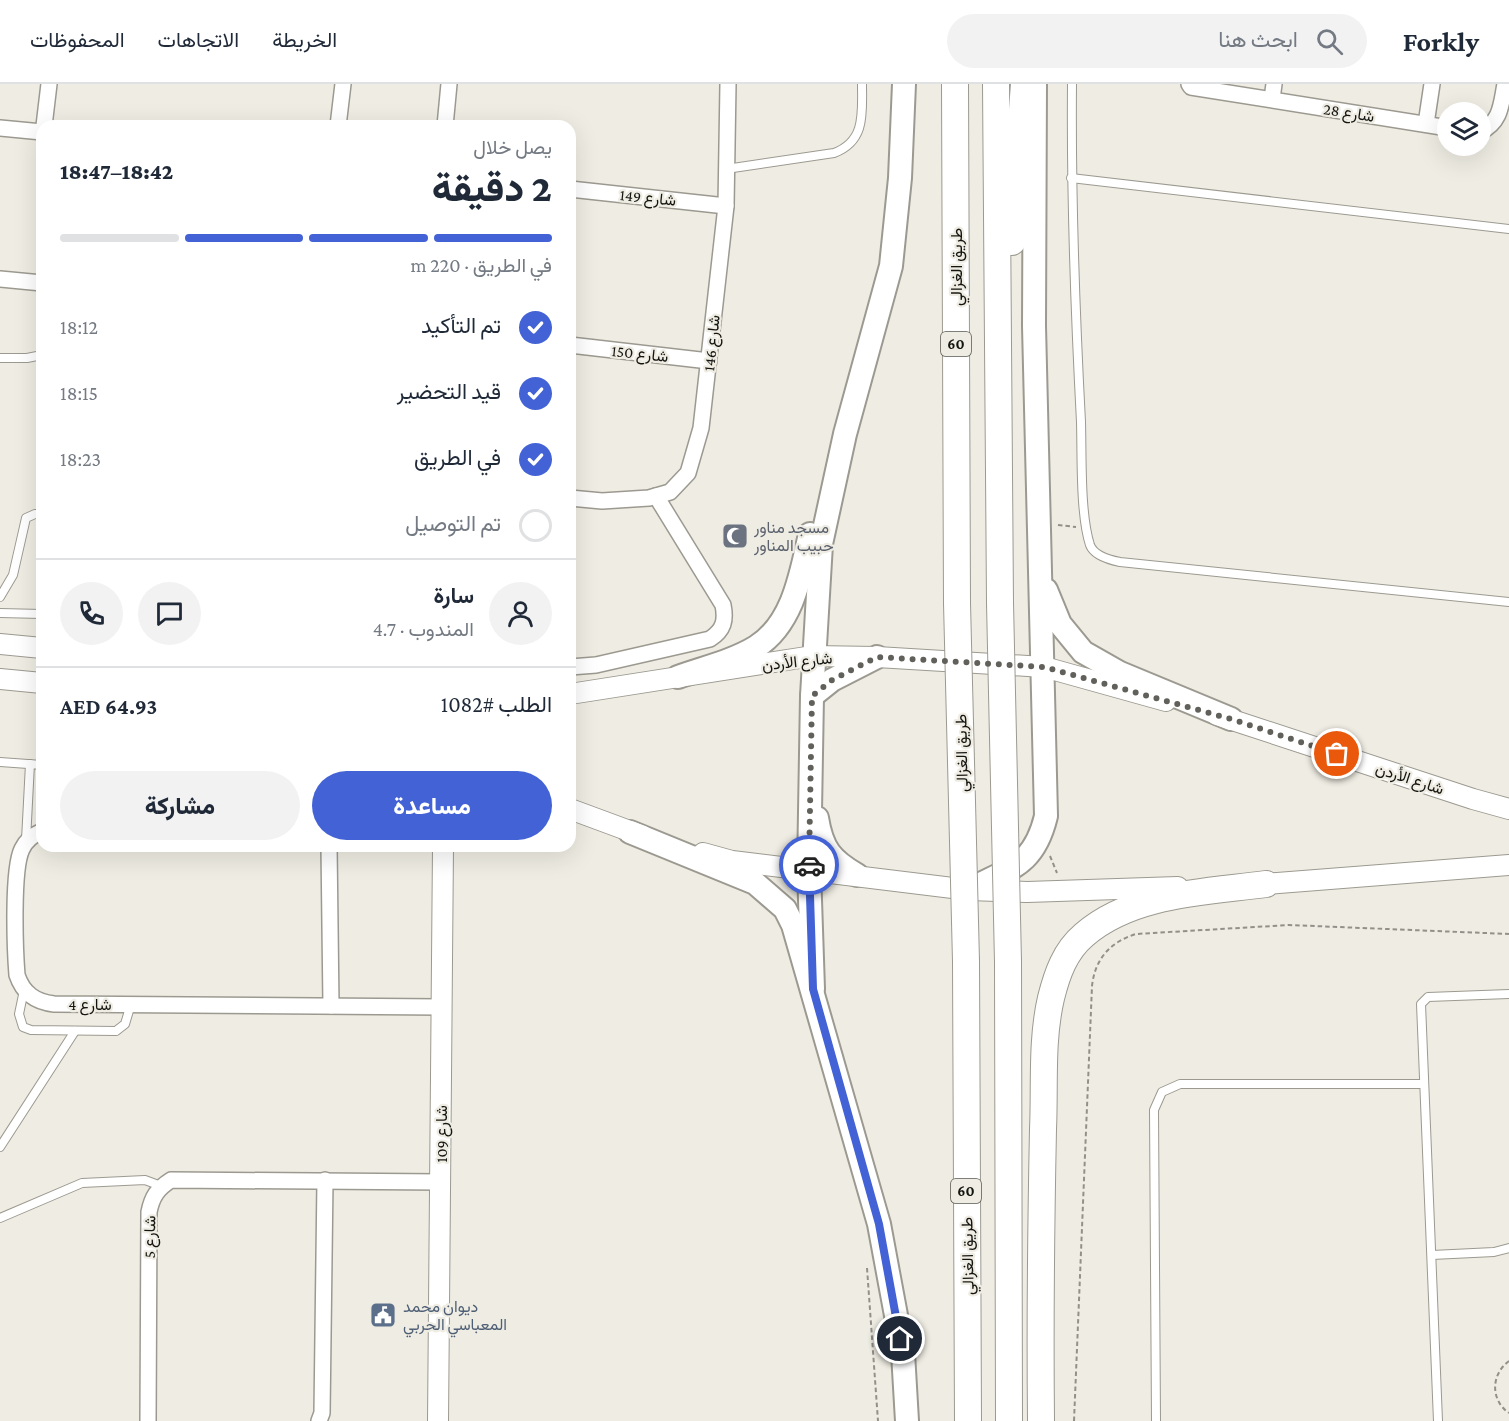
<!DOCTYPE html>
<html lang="ar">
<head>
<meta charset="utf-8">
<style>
  body { margin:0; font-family:"Crimson Pro",Vazirmatn,serif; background:#f2f2f3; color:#1f2937; direction:rtl; height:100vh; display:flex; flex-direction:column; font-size:22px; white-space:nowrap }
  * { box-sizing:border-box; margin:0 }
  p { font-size:20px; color:#747a83 }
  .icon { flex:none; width:33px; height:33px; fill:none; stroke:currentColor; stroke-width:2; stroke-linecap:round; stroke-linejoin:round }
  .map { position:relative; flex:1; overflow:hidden; direction:ltr }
  .details { position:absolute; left:36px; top:36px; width:540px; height:732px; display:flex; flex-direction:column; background:#fff; border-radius:18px; box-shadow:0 6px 24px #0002; direction:rtl }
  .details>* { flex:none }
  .tools { position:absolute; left:1437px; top:18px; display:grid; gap:12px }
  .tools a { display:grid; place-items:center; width:54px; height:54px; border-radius:50%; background:#fff; box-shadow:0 6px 24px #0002; font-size:30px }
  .pin { position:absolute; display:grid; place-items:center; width:51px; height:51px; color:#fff; margin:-26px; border:3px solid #fff; border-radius:50%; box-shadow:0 2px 6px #0007 }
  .courier { position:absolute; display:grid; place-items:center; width:60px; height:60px; margin:-30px; border:4px solid #4262d5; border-radius:50%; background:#fff; color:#222; box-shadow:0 2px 8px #0007 }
  .overview em { font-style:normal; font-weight:800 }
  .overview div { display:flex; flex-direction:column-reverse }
  .overview { display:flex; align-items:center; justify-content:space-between; height:102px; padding:0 24px }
  h1 { font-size:39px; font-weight:800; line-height:45px }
  .bar { display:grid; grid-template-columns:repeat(4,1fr); gap:9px 6px; align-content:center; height:72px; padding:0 24px }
  .bar i { height:8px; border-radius:4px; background:#e0e1e3 }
  .bar .active { background:#4262d5 }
  .bar p { grid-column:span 4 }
  .line { display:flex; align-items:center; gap:15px; padding:0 24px; border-top:2px solid #e0e1e3 }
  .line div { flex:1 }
  .round { display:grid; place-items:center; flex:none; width:63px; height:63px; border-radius:32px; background:#f2f2f3 }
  ol { padding:0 24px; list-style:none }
  li { display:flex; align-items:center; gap:18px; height:66px }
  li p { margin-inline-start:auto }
  li .icon { padding:6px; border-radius:50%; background:#4262d5; color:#fff; stroke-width:4 }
  li:last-child { color:#747a83 }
  li i { width:33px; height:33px; border:3px solid #e0e1e3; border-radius:50% }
  .primary-button { display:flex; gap:12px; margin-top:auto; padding:12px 24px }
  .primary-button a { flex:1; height:69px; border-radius:36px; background:#4262d5; color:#fff; font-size:24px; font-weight:800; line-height:69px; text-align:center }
  .primary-button a+a { background:#f2f2f3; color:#1f2937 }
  header { display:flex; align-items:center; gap:36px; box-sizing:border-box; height:84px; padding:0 30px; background:#fff; border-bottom:2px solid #e0e1e3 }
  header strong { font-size:28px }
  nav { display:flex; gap:33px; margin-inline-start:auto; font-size:21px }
  .search { width:420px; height:54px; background:#f2f2f3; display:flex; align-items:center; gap:15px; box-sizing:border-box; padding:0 21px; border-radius:33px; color:#747a83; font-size:22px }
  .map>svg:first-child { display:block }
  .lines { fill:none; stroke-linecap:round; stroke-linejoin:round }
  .lane-casing { stroke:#9c9a90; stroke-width:10 }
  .street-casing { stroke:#9c9a90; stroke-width:18 }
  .secondary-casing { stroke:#9c9a90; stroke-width:22 }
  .primary-casing { stroke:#9c9a90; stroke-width:26 }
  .highway-casing { stroke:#9c9a90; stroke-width:28 }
  .path { stroke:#929089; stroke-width:2; stroke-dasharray:4.5 3; stroke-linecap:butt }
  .lane { stroke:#fff; stroke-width:8 }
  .street { stroke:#fff; stroke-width:15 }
  .secondary { stroke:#fff; stroke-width:20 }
  .primary { stroke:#fff; stroke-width:22 }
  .highway { stroke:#fff; stroke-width:26 }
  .highway-bridge-casing { stroke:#9c9a90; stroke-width:28; stroke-linecap:butt }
  .highway-bridge { stroke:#fff; stroke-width:26 }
  .done { stroke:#61605a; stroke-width:6; stroke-dasharray:0 10.8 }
  .route { stroke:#4262d5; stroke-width:8 }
  .labels { text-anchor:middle; stroke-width:4.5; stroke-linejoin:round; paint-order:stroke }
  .shield { fill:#efede3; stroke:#56554f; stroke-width:1.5 }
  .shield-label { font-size:15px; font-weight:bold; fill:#141410 }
  .street-label { font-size:16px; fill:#141410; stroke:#efede3 }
  .worship-label { font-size:16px; fill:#5b616d; stroke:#efede3; text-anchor:start }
  .service-label { font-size:16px; fill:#4e5e75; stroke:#efede3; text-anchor:start }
</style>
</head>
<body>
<header>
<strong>Forkly</strong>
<div class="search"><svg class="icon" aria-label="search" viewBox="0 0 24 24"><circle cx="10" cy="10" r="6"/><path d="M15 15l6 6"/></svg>ابحث هنا</div>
<nav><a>الخريطة</a><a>الاتجاهات</a><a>المحفوظات</a></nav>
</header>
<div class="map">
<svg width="1509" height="1337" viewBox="0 0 1509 1337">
  <rect width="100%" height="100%" fill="#efede3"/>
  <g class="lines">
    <defs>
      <g id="lane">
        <path d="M1072 0C1071 113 1075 225 1081 338 1082 372 1080 430 1090 461 1094 472 1110 476 1120 478L1509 518"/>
        <path d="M726 85 834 69C866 57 862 29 862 0"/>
        <polyline points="1071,94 1509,145"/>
        <polyline points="0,274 27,274 42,271"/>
        <polyline points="0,513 13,491 26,434 35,430 42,430"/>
        <polyline points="0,529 42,530"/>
        <polyline points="0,678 42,681"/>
        <polyline points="26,756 30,680"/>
        <polyline points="24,906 19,930 23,943 31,946 116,947 125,940 131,920"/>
        <polyline points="0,1063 75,947"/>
        <polyline points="0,1134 82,1099 145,1096 161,1102"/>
        <polyline points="1432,1171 1494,1168 1509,1164"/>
        <polyline points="1156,1337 1154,1026 1162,1008 1180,1000 1424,1000"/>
        <polyline points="1438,1337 1421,920 1428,913 1509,910"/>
      </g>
      <g id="street">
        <polyline points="1189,0 1191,3 1448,44"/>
        <polyline points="1272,15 1274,0"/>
        <polyline points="1426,40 1432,0"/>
        <polyline points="44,42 49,0"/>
        <polyline points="338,42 343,0"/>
        <polyline points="445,42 449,0"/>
        <polyline points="0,44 42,48"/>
        <path d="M1480 48C1501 38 1501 21 1505 0"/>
        <polyline points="570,105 726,122"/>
        <polyline points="0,195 42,199"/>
        <polyline points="570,261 709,277"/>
        <polyline points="570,414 602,417 649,414 670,408 688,389 701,344 726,122 728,0"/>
        <path d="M570 583 596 581 710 555C724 546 726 536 723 521L656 412"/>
        <path d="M42 747C33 751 26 756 22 765 12 785 15 866 17 891 23 909 35 918 54 920L441 923"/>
        <polyline points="329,762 331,922"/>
        <path d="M148 1337 149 1128C152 1113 157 1105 171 1096L441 1098"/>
        <polyline points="319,1337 322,1329 325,1096"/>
      </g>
      <g id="secondary">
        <polyline points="0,560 42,564"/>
        <polyline points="0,595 42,599"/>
        <polyline points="570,610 813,572 877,573 1044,583 1166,617"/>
        <polyline points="1217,631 1473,715 1509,725"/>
        <polyline points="570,725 643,752"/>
        <polyline points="703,769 732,777 969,806 1027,808 1178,803"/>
        <polyline points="1252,801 1509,781"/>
        <polyline points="438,1337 443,762"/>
      </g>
      <g id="primary">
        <polyline points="1046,506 1060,540 1083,568 1120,589 1231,635"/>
        <path d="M678 593C703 584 733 577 756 563 793 540 801 490 810 450"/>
        <polyline points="812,612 832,596 877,573"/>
        <path d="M817 734C822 765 831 776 857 791"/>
        <polyline points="630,748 755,799 785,825 793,841 879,1140 903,1269 907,1337"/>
        <path d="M969 806C1010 784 1034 782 1046 732L1034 242 1035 0"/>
        <polyline points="813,905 809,786 812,612 821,460 845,350 891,182 900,94 904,0"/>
      </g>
      <g id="highway">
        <polyline points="955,0 957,519"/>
        <polyline points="996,0 1000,519"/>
        <polyline points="1012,158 1024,0"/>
        <polyline points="966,877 968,1337"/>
        <polyline points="1008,878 1009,1337"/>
        <path d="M1041 1337C1040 1240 1041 1143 1043 1045 1045 1002 1041 957 1051 914 1057 890 1065 867 1084 851 1132 809 1207 808 1266 800"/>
      </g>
    </defs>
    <use href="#lane" class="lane-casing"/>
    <use href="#street" class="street-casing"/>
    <use href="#secondary" class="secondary-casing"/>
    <use href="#primary" class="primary-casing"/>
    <use href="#highway" class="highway-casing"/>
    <g class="path">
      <polyline points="1058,441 1076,443"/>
      <polyline points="1050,772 1057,789"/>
      <polyline points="867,1184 878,1337"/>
      <path d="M1509 1277C1491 1290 1490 1316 1509 1329"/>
      <path d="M1074 1337 1092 902C1095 875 1110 858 1136 850L1289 841 1509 850"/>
    </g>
    <use href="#lane" class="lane"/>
    <use href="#street" class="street"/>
    <use href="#secondary" class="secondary"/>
    <use href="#primary" class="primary"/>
    <use href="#highway" class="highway"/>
    <defs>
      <g id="highway-bridge">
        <polyline points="957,519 966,877"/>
        <polyline points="1000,519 1008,878"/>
      </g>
    </defs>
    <use href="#highway-bridge" class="highway-bridge-casing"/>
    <use href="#highway-bridge" class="highway-bridge"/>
  </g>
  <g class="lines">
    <polyline class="done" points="809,781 812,612 832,596 877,573 1044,583 1231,635 1337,670"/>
    <polyline class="route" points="809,781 813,905 879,1140 900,1255"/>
  </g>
  <defs>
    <symbol id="mosque-square" viewBox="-11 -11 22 22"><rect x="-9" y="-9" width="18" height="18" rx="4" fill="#6b7280" stroke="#efede3"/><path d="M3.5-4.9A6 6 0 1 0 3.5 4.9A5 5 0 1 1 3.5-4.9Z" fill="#fff"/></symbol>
    <symbol id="civic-square" viewBox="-11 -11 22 22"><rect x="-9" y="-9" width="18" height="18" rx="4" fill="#5c6f8a" stroke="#efede3"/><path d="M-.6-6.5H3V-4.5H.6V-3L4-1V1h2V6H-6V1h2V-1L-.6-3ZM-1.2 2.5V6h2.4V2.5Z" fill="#fff"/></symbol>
  </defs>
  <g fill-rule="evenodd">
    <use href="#mosque-square" x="720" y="437" width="30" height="30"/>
    <use href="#civic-square" x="368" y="1216" width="30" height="30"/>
  </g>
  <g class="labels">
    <g class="shield">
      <rect x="941" y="248" width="30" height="24" rx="4.5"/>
      <rect x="951" y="1095" width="30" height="24" rx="4.5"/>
    </g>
    <g class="shield-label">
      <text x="956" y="265">60</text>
      <text x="966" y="1112">60</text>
    </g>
    <g class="street-label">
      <text transform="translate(1349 28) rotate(9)" y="6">شارع 28</text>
      <text transform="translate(648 113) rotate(6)" y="6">شارع 149</text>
      <text transform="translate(956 183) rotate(-90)" y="6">طريق الغزالي</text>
      <text transform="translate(711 259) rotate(-84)" y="6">شارع 146</text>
      <text transform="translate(640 269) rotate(6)" y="6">شارع 150</text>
      <text transform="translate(797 577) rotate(-6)" y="6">شارع الأردن</text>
      <text transform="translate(961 669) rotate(-91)" y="6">طريق الغزالي</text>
      <text transform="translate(1410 694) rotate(18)" y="6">شارع الأردن</text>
      <text x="90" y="926">شارع 4</text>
      <text transform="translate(441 1050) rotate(-90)" y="6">شارع 109</text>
      <text transform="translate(149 1153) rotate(-89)" y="6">شارع 5</text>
      <text transform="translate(967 1172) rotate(-91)" y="6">طريق الغزالي</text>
    </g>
    <g class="worship-label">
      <text x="754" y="449">مسجد مناور<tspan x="754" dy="18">حبيب المناور</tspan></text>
    </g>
    <g class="service-label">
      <text x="403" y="1228">ديوان محمد<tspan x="403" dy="18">المعباسي الحربي</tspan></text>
    </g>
  </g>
</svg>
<div class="tools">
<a><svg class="icon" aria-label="layers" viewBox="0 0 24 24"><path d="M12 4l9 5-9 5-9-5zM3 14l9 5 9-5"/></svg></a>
</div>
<div class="pin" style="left:1337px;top:670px;background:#ea580c"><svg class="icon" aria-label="bag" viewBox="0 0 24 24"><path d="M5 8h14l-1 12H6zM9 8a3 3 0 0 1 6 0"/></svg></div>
<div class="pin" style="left:900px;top:1255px;background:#1f2937"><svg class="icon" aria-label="home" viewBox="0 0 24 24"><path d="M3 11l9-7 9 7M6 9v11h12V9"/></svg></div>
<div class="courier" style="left:809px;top:781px"><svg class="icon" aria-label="car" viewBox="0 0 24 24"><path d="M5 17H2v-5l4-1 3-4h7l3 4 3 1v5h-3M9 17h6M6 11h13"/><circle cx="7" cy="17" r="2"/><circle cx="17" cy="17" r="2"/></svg></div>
<section class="details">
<div class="overview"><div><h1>2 دقيقة</h1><p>يصل خلال</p></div><em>18:42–18:47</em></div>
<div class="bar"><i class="active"></i><i class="active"></i><i class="active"></i><i></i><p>في الطريق · 220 m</p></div>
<ol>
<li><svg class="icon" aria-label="check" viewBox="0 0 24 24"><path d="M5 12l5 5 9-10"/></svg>تم التأكيد<p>18:12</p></li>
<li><svg class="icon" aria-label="check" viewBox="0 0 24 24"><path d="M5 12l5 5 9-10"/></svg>قيد التحضير<p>18:15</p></li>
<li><svg class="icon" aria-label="check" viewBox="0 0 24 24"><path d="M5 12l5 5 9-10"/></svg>في الطريق<p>18:23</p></li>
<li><i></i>تم التوصيل</li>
</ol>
<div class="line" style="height:108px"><a class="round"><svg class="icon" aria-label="person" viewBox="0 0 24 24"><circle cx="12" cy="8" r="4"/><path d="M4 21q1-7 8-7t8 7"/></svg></a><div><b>سارة</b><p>المندوب · 4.7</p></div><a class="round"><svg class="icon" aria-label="chat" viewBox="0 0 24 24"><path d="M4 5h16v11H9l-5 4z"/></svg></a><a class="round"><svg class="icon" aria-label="phone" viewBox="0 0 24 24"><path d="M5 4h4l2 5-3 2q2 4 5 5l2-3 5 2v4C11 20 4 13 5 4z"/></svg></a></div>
<div class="line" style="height:78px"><div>الطلب #1082</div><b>AED 64.93</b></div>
<div class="primary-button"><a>مساعدة</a><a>مشاركة</a></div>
</section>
</div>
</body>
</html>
